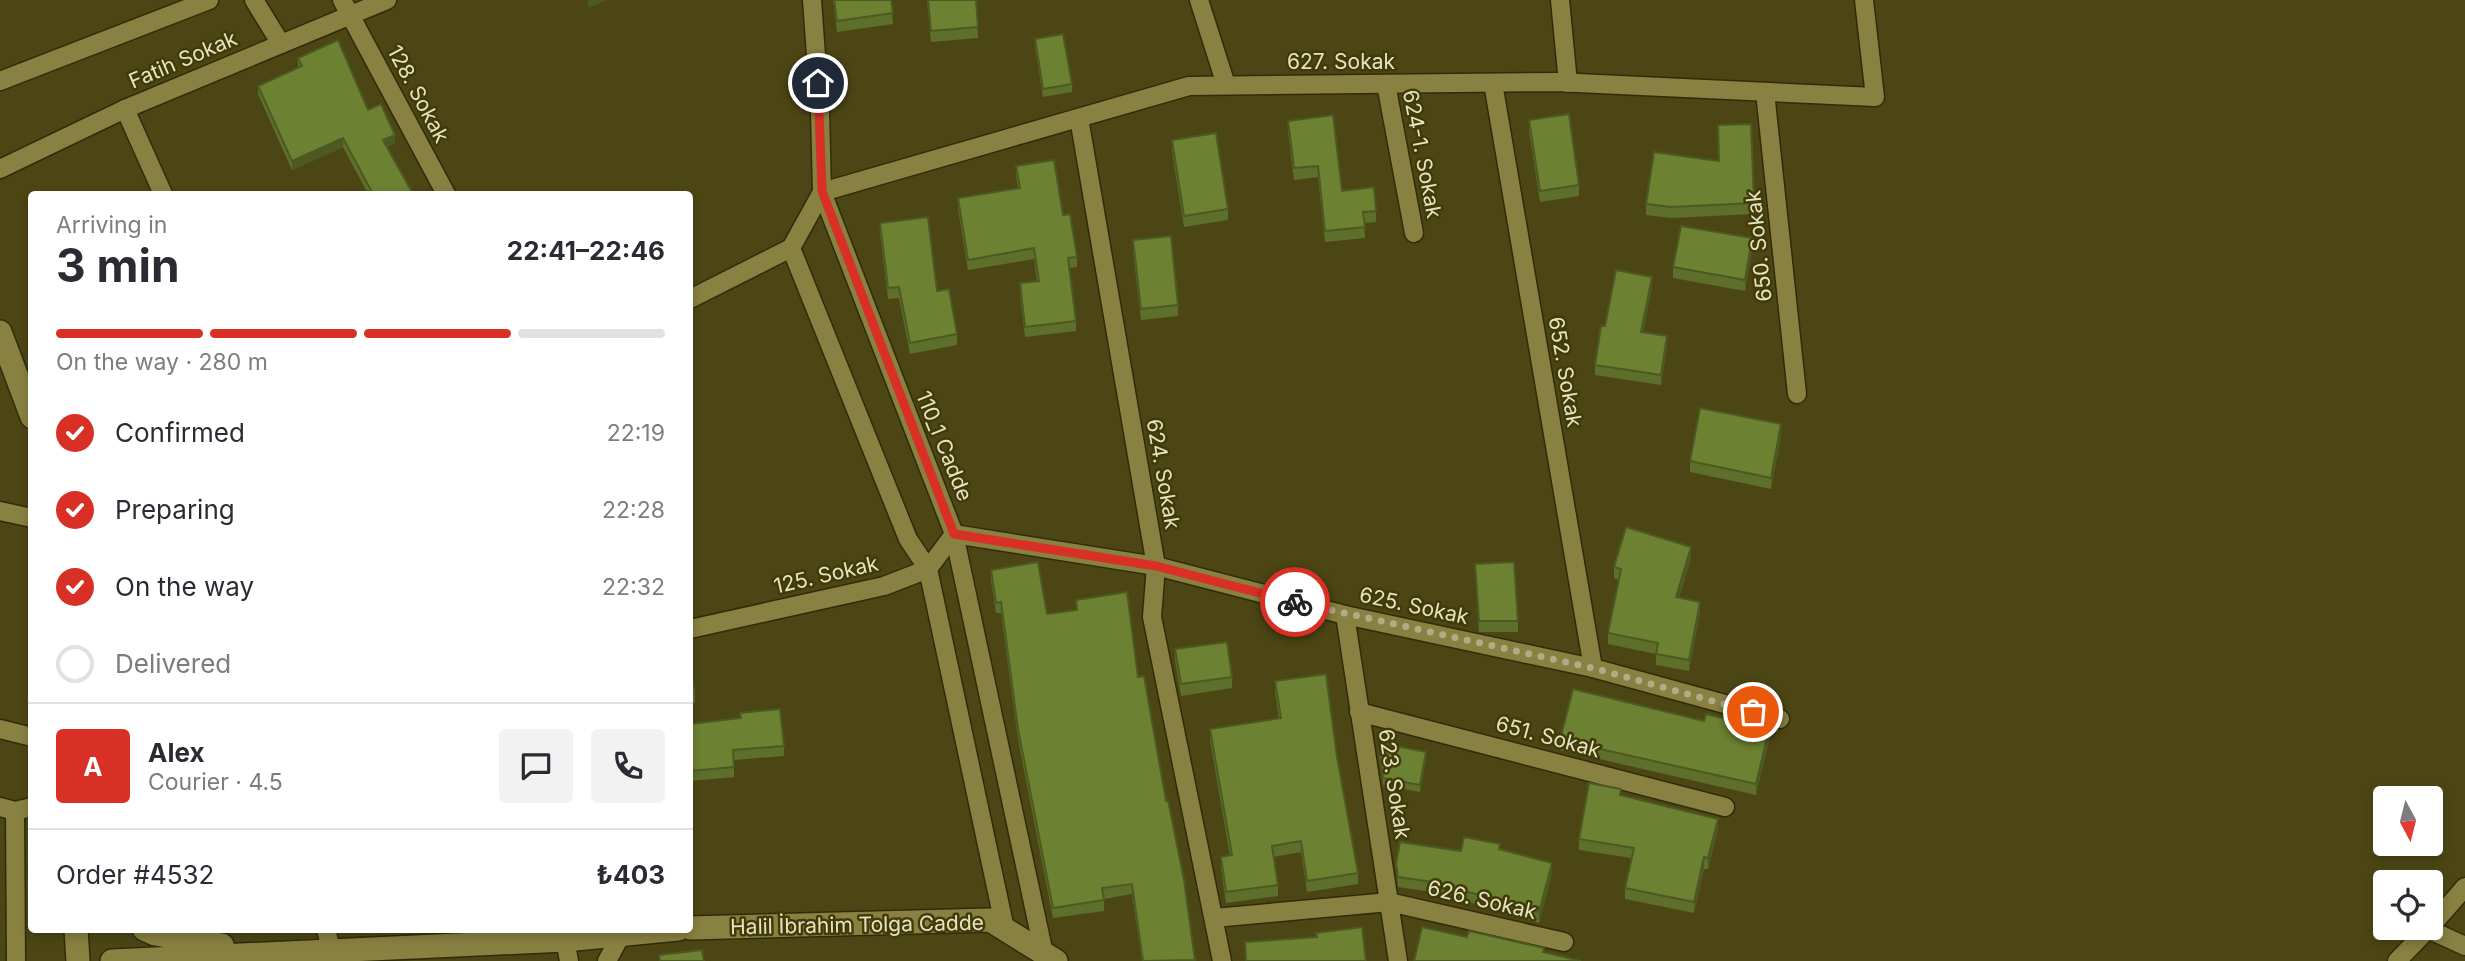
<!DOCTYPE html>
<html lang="en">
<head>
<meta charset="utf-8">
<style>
  body { margin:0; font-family:Inter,sans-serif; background:#f2f2f3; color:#2b2b33; height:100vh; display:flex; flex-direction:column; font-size:26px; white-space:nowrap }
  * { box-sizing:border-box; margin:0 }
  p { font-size:23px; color:#7c7c81 }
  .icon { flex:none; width:38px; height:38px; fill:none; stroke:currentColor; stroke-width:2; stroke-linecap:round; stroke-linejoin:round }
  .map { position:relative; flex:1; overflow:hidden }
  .sheet { position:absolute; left:28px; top:191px; width:665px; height:742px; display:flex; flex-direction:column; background:#fff; border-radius:7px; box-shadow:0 4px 10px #0003 }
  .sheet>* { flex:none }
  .needle { width:46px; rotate:173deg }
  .controls { position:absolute; left:2373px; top:786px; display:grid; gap:14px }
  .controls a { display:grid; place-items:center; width:70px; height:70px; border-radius:7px; background:#fff; box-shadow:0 4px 10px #0003; font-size:35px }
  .pin { position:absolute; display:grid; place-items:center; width:60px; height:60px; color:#fff; margin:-30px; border:4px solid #fff; border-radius:50%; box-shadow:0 2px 7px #0007 }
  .courier { position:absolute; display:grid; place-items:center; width:70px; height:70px; margin:-35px; border:5px solid #d93025; border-radius:50%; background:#fff; color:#222; box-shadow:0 2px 9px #0007 }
  .headline em { font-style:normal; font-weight:700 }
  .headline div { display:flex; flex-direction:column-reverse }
  .headline { display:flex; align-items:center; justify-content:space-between; height:119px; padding:0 28px }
  h1 { font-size:46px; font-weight:700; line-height:52px }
  .bar { display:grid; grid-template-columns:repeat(4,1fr); gap:10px 7px; align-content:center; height:84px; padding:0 28px }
  .bar i { height:9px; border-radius:5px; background:#e1e1e2 }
  .bar .current { background:#d93025 }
  .bar p { grid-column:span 4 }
  .line { display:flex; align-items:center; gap:18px; padding:0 28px; border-top:2px solid #e1e1e2 }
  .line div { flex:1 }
  .round { display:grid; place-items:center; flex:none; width:74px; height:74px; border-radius:7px; background:#f2f2f3 }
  ol { padding:0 28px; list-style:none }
  li { display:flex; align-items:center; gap:21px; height:77px }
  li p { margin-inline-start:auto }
  li .icon { padding:7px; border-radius:50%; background:#d93025; color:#fff; stroke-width:4 }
  li:last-child { color:#7c7c81 }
  li i { width:38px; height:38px; border:4px solid #e1e1e2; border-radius:50% }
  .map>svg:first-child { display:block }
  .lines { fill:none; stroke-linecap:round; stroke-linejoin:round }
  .street-casing { stroke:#302c0a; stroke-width:21 }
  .secondary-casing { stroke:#302c0a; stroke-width:26 }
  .street { stroke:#888141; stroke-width:18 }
  .secondary { stroke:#888141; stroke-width:23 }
  .wall { fill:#5d6f2a }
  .shaded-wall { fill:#4c5a22 }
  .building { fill:#6c8131; stroke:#4c5a22; stroke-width:2 }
  .done { stroke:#b0ac86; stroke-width:7; stroke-dasharray:0 12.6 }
  .route { stroke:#d93025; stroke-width:9 }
  .labels { text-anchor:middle; stroke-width:5; stroke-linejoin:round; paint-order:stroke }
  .street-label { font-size:21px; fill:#e6e3c3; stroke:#413b07 }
</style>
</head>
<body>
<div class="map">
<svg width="2465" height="961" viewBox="0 0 2465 961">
  <rect width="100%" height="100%" fill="#4c4615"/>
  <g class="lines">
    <defs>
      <g id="street">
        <polyline points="254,0 281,44"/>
        <polyline points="342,0 446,194"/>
        <polyline points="812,0 820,111 822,192 954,534 1044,954"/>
        <polyline points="1199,0 1226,85"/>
        <polyline points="1560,0 1568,83"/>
        <polyline points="0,81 209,0"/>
        <polyline points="1493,83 1593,668"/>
        <polyline points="1386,84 1414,233"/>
        <polyline points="1765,92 1797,394"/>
        <polyline points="125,109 163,194"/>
        <polyline points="1079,118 1156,566 1152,617 1222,961"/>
        <polyline points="0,169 125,109 387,0"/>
        <polyline points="822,192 1189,86 1556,82 1875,97 1864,0"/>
        <polyline points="791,248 908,539 928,569 1005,929"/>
        <polyline points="690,299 791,248 822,192"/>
        <polyline points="0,511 32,518"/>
        <polyline points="1345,615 1398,961"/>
        <polyline points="690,629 884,586 928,569 954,534 1156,566 1345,615 1593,668 1780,719"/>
        <polyline points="1359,712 1725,807"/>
        <polyline points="0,729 32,737"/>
        <polyline points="0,807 15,811 32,807"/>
        <polyline points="15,811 16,961"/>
        <polyline points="1214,918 1389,902 1564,942"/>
        <polyline points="2431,926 2465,887"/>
        <polyline points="326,929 331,950"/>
        <polyline points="2428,929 2465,946"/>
        <polyline points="565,940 569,961"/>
        <polyline points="607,961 621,935"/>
        <polyline points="2397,961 2429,928"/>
      </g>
      <g id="secondary">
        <polyline points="0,332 32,417"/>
        <polyline points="690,928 990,920 1056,961"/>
        <polyline points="76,929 78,961"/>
        <polyline points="144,929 155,934 222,945"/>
        <polyline points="112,961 565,940 678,929"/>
      </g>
    </defs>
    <use href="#street" class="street-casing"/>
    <use href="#secondary" class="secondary-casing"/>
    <use href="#street" class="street"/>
    <use href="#secondary" class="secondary"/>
  </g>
  <g class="wall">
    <polygon points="833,0 891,0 893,24 837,32"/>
    <polygon points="927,0 976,0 978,38 931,42"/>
    <polygon points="1035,39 1072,84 1072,92 1043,97 1035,47"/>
    <polygon points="298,58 368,110 395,143 387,147 413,194 368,194 343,147 292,170 258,94 258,86 298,68"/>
    <polygon points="1529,120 1579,185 1579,196 1540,202 1529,131"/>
    <polygon points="1288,121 1342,191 1376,211 1376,222 1364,223 1365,238 1325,242 1318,177 1294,180 1288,132"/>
    <polygon points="1172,140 1228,209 1228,220 1184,227 1172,151"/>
    <polygon points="1016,166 1063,215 1077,257 1077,267 1069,268 1076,321 1076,331 1025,337 1020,294 1020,283 1037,281 1034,259 968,270 958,209 958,198 1018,188 1016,176"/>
    <polygon points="1754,203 1754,214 1671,218 1646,215 1646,204"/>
    <polygon points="880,223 937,291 957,334 957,345 910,354 899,298 888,299 880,234"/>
    <polygon points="1133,240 1178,305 1178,316 1141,320 1133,251"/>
    <polygon points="1752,249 1745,291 1673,278 1673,267"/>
    <polygon points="1652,287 1643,332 1667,346 1661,385 1595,375 1595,365 1605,326"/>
    <polygon points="1781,435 1771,489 1690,472 1690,461"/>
    <polygon points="1691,558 1679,598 1700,613 1689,671 1656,665 1656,654 1608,644 1608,633 1619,580 1614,578 1614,567"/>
    <polygon points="1475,564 1518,621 1518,632 1479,632"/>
    <polygon points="991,570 1047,614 1076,610 1076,600 1138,677 1184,880 1195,961 1142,961 1132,894 1104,899 1104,911 1053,918 1018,739 1001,613 996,613 991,581"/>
    <polygon points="1175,649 1232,677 1232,688 1181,696 1175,660"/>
    <polygon points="690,665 695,692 695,703 690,704"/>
    <polygon points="1275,681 1337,757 1358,873 1358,884 1307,892 1301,852 1273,857 1278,885 1278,896 1226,903 1221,868 1221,857 1230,856 1210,740 1210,729 1279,719 1275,692"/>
    <polygon points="1704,721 1769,740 1756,795 1560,750 1560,740"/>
    <polygon points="690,724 784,746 784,756 734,760 734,777 690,781"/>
    <polygon points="1379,754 1426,759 1420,792 1383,785"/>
    <polygon points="1621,795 1718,830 1708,869 1704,869 1694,913 1625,899 1625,888 1631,858 1579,850 1579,839"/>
    <polygon points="1500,849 1552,873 1539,923 1505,914 1505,910 1453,899 1453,895 1398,887 1396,864 1461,851"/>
  </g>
  <g class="shaded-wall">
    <polygon points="588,0 607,0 588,8"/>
    <polygon points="395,135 395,143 383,149 383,140"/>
    <polygon points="343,138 343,147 292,170 292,161"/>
    <polygon points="1752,238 1752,249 1745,291 1745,280"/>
    <polygon points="1652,277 1652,287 1641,342 1641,332"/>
    <polygon points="1667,336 1667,346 1661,385 1661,375"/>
    <polygon points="1781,424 1781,435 1771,489 1771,478"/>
    <polygon points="1691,547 1691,558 1676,608 1676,597"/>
    <polygon points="1700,602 1700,613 1689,671 1689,660"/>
    <polygon points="1769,729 1769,740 1756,795 1756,784"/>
    <polygon points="1426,752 1426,759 1420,792 1420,785"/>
    <polygon points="1718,819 1718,830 1708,869 1708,858"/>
    <polygon points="1704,857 1704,869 1694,913 1694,902"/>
    <polygon points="1552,863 1552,873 1539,923 1539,912"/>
  </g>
  <g class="building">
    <polygon points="834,0 891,0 893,13 837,21"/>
    <polygon points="928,0 976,0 978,27 931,31"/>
    <polygon points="1063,34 1072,84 1043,89 1035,39"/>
    <polygon points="338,40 368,110 381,104 395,135 383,140 413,194 373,194 343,138 292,161 258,86 302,66 298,58"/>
    <polygon points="1569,114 1579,185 1540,191 1529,120"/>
    <polygon points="1333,115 1342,191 1374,187 1376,211 1363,212 1365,227 1325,231 1318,166 1294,168 1288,121"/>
    <polygon points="1751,124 1754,203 1671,207 1646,204 1654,152 1719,161 1718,125"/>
    <polygon points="1216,133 1228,209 1184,216 1172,140"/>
    <polygon points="1054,160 1063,215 1070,214 1077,257 1068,258 1076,321 1025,327 1020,283 1039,281 1034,248 968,260 958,198 1020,188 1016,166"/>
    <polygon points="928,217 937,291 949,289 957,334 910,343 899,287 888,288 880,223"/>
    <polygon points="1681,226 1752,238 1745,280 1673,267"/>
    <polygon points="1171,236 1178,305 1141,309 1133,240"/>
    <polygon points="1616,270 1652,277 1641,332 1667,336 1661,375 1595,365 1601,326 1605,326"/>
    <polygon points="1700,408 1781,424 1771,478 1690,461"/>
    <polygon points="1626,527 1691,547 1676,597 1700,602 1689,660 1656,654 1658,643 1608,633 1621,569 1614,567"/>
    <polygon points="1038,562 1047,614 1077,610 1076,600 1127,592 1138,677 1144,676 1166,801 1168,800 1184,880 1195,960 1143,961 1132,884 1102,888 1104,900 1053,908 1018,729 1001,602 996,603 991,570"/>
    <polygon points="1514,562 1518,621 1479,621 1475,564"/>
    <polygon points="1227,642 1232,677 1181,684 1175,649"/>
    <polygon points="690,665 695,692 690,693"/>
    <polygon points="1326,674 1337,757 1358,873 1307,881 1301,841 1272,846 1278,885 1226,892 1221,857 1232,855 1210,729 1281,718 1275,681"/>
    <polygon points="1573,689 1704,721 1706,714 1769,729 1756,784 1560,740"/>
    <polygon points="780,709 784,746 733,750 734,767 690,771 690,724 741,718 740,713"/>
    <polygon points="1381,743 1426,752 1420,785 1383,778 1379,754"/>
    <polygon points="1589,783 1621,789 1620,795 1718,819 1708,858 1704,857 1694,902 1625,888 1634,848 1579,839"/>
    <polygon points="1464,837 1500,844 1499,849 1552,863 1539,912 1505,904 1506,900 1453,889 1454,885 1398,877 1396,864 1400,842 1461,851"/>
    <polygon points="1362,927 1366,961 1246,961 1245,942 1317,937 1316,933"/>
    <polygon points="1422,927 1467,937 1469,931 1513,941 1544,948 1543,952 1581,961 1414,961"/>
    <polygon points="702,950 704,961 660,961 659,955"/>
  </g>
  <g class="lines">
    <polyline class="done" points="1295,602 1593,668 1753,712"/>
    <polyline class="route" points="818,83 822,191 954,534 1156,566 1295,602"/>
  </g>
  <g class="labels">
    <g class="street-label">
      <text transform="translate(183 60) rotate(-23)" y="7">Fatih Sokak</text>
      <text x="1341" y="69">627. Sokak</text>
      <text transform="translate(418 94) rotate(62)" y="7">128. Sokak</text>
      <text transform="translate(1422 154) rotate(79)" y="7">624-1. Sokak</text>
      <text transform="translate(1759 246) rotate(-96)" y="7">650. Sokak</text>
      <text transform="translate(1565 372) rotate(80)" y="7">652. Sokak</text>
      <text transform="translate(944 446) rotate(68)" y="7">110_1 Cadde</text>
      <text transform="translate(1163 474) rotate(80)" y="7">624. Sokak</text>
      <text transform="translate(826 575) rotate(-13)" y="7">125. Sokak</text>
      <text transform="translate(1414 606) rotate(12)" y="7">625. Sokak</text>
      <text transform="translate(1548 737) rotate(15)" y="7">651. Sokak</text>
      <text transform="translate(1394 784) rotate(81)" y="7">623. Sokak</text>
      <text transform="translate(1482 900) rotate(13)" y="7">626. Sokak</text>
      <text transform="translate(857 925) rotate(-1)" y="7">Halil İbrahim Tolga Cadde</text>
    </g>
  </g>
</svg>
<div class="controls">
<a><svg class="needle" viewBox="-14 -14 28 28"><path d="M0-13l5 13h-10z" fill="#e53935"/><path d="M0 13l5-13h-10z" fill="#7c7c81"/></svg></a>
<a><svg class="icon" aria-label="locate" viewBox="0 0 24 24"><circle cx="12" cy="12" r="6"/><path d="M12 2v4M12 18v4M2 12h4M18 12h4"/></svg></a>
</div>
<div class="pin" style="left:1753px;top:712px;background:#ea580c"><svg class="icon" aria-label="bag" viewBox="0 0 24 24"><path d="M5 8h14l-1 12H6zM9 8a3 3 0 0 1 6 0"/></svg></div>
<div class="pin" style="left:818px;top:83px;background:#1f2937"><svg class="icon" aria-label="home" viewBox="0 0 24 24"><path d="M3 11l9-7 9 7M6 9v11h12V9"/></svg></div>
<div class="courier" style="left:1295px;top:602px"><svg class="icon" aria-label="bike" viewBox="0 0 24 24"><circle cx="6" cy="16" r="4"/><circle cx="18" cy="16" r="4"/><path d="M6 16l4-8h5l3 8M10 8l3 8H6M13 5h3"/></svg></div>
<section class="sheet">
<div class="headline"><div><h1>3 min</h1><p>Arriving in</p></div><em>22:41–22:46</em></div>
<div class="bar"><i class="current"></i><i class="current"></i><i class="current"></i><i></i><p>On the way · 280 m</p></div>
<ol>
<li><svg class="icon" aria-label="check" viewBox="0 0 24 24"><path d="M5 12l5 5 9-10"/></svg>Confirmed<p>22:19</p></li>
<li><svg class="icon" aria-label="check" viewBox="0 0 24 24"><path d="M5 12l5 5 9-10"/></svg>Preparing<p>22:28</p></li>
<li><svg class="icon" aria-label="check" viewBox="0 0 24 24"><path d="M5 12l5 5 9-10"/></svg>On the way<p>22:32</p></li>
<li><i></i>Delivered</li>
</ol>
<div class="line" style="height:126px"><b class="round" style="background:#d93025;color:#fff">A</b><div><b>Alex</b><p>Courier · 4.5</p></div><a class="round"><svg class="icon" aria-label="chat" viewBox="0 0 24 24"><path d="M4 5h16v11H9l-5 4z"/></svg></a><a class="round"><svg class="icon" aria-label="phone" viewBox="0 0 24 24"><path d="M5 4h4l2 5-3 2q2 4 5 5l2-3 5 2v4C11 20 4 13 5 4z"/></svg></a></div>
<div class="line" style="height:91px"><div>Order #4532</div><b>₺403</b></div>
</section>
</div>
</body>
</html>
